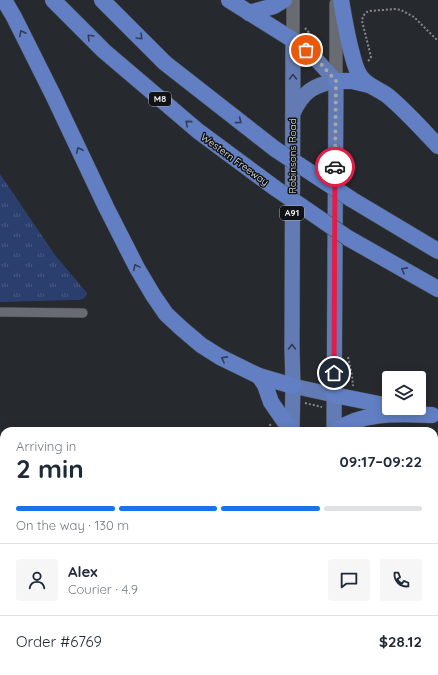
<!DOCTYPE html>
<html lang="en">
<head>
<meta charset="utf-8">
<style>
  body { margin:0; font-family:Quicksand,sans-serif; background:#f6f6f7; color:#1f2937; height:100vh; display:flex; flex-direction:column; font-size:15px; white-space:nowrap }
  * { box-sizing:border-box; margin:0 }
  p { font-size:13px; color:#747a83 }
  .icon { flex:none; width:22px; height:22px; fill:none; stroke:currentColor; stroke-width:2; stroke-linecap:round; stroke-linejoin:round }
  .map { position:relative; flex:1; overflow:hidden }
  .drawer { position:absolute; left:0px; top:427px; width:438px; height:248px; display:flex; flex-direction:column; background:#fff; border-radius:12px 12px 0 0; box-shadow:0 2px 10px #0003 }
  .drawer>* { flex:none }
  .controls { position:absolute; left:382px; top:371px; display:grid; gap:8px }
  .controls a { display:grid; place-items:center; width:44px; height:44px; border-radius:4px; background:#fff; box-shadow:0 2px 10px #0003; font-size:20px }
  .pin { position:absolute; display:grid; place-items:center; width:34px; height:34px; color:#fff; margin:-17px; border:2px solid #fff; border-radius:50%; box-shadow:0 1px 4px #0007 }
  .courier { position:absolute; display:grid; place-items:center; width:40px; height:40px; margin:-20px; border:3px solid #e11d48; border-radius:50%; background:#fff; color:#222; box-shadow:0 1px 5px #0007 }
  .summary em { font-style:normal; font-weight:700 }
  .summary div { display:flex; flex-direction:column-reverse }
  .summary { display:flex; align-items:center; justify-content:space-between; height:68px; padding:0 16px }
  h1 { font-size:26px; font-weight:700; line-height:30px }
  .bar { display:grid; grid-template-columns:repeat(4,1fr); gap:6px 4px; align-content:center; height:48px; padding:0 16px }
  .bar i { height:5px; border-radius:3px; background:#e0e1e3 }
  .bar .on { background:#1a73e8 }
  .bar p { grid-column:span 4 }
  .line { display:flex; align-items:center; gap:10px; padding:0 16px; border-top:1px solid #e0e1e3 }
  .line div { flex:1 }
  .round { display:grid; place-items:center; flex:none; width:42px; height:42px; border-radius:4px; background:#f6f6f7 }
  .map>svg:first-child { display:block }
  .grass { fill:url(#grass-tufts) }
  .lines { fill:none; stroke-linecap:round; stroke-linejoin:round }
  .minor-casing { stroke:#44464a; stroke-width:10 }
  .secondary-casing { stroke:#44464a; stroke-width:14 }
  .trunk-casing { stroke:#44464a; stroke-width:16 }
  .motorway-casing { stroke:#44464a; stroke-width:17 }
  .path { stroke:#86888c; stroke-width:2; stroke-dasharray:2 2; stroke-linecap:butt }
  .minor { stroke:#686b71; stroke-width:9 }
  .secondary { stroke:#686b71; stroke-width:13 }
  .trunk { stroke:#637bb4; stroke-width:15 }
  .motorway { stroke:#627fc4; stroke-width:16 }
  .motorway-bridge-casing { stroke:#44464a; stroke-width:17; stroke-linecap:butt }
  .motorway-bridge { stroke:#627fc4; stroke-width:16 }
  .oneway { stroke:#313e5a }
  .oneway2 { stroke:#313c54 }
  .done { stroke:#a5a8ab; stroke-width:4; stroke-dasharray:0 7.2 }
  .route { stroke:#e11d48; stroke-width:5 }
  .labels { text-anchor:middle; stroke-width:3; stroke-linejoin:round; paint-order:stroke }
  .shield { fill:#101214; stroke:#a9abad; stroke-width:1 }
  .shield-label { font-size:9px; font-weight:bold; fill:#eaecef }
  .street-label { font-size:10px; fill:#eaecef; stroke:#101214 }
</style>
</head>
<body>
<div class="map">
<svg width="438" height="675" viewBox="0 0 438 675">
  <defs>
    <pattern id="grass-tufts" width="24" height="20" patternUnits="userSpaceOnUse"><rect width="24" height="20" fill="#2b3f6e"/><path d="M3 7l-1-3M5 7V3M7 7l1-3M15 17l-1-3M17 17v-4M19 17l1-3" fill="none" stroke="#4a5b83"/></pattern>
  </defs>
  <rect width="100%" height="100%" fill="#26292e"/>
  <g class="grass">
    <path d="M0 174 55 255 87 293C85 300 80 300 74 300L0 302Z"/>
    <polygon points="0,566 4,570 4,649 0,648"/>
    <polygon points="63,671 103,671 107,675 74,675"/>
  </g>
  <g class="lines">
    <defs>
      <g id="minor">
        <polyline points="0,312 83,313"/>
        <polyline points="0,515 4,520"/>
      </g>
      <g id="secondary">
        <polyline points="293,40 293,0"/>
        <polyline points="336,81 336,4"/>
      </g>
      <g id="trunk">
        <polyline points="293,40 313,56 336,81"/>
        <path d="M293 113C303 92 313 85 336 81"/>
        <polyline points="293,386 334,395"/>
        <polyline points="292,431 293,386 292,349 293,40"/>
        <polyline points="334,431 336,81"/>
        <polyline points="266,671 268,675"/>
        <polyline points="291,675 291,671"/>
        <polyline points="332,675 332,671"/>
      </g>
      <g id="motorway">
        <polyline points="4,0 14,17 53,95 106,207 137,268 153,295 166,314 181,328 201,345 220,357 259,376 293,386"/>
        <polyline points="53,0 104,51 198,131 275,188"/>
        <polyline points="102,0 165,63 275,149"/>
        <polyline points="229,0 293,40"/>
        <path d="M341 0C344 18 347 36 352 54 354 62 356 71 361 77 367 86 379 89 388 96 406 111 422 129 438 146"/>
        <polyline points="249,13 274,6 284,0"/>
        <polyline points="336,81 352,81 369,85"/>
        <polyline points="351,199 438,251"/>
        <polyline points="348,238 438,289"/>
        <polyline points="259,376 265,385 271,402 291,431"/>
        <polyline points="334,395 389,406"/>
        <path d="M335 431C364 411 399 414 432 415"/>
      </g>
    </defs>
    <use href="#minor" class="minor-casing"/>
    <use href="#secondary" class="secondary-casing"/>
    <use href="#trunk" class="trunk-casing"/>
    <use href="#motorway" class="motorway-casing"/>
    <g class="path">
      <polyline points="305,28 318,43"/>
      <polyline points="368,61 370,59 371,57 362,21 363,16 367,12 370,11 395,9 401,10 414,17 438,41"/>
      <polyline points="348,357 352,375 353,386"/>
      <polyline points="305,403 322,407"/>
      <polyline points="270,424 271,431"/>
      <polyline points="434,504 438,504"/>
    </g>
    <use href="#minor" class="minor"/>
    <use href="#secondary" class="secondary"/>
    <use href="#trunk" class="trunk"/>
    <use href="#motorway" class="motorway"/>
    <defs>
      <g id="motorway-bridge">
        <polyline points="275,149 351,199"/>
        <polyline points="275,188 348,238"/>
      </g>
    </defs>
    <use href="#motorway-bridge" class="motorway-bridge-casing"/>
    <use href="#motorway-bridge" class="motorway-bridge"/>
  </g>
  <defs><path id="oneway-chevron" d="M-2-3.5L2.5 0L-2 3.5" fill="none" stroke-width="1.6" stroke-linecap="round" stroke-linejoin="round"/></defs>
  <g class="oneway">
    <use href="#oneway-chevron" transform="translate(22 33) rotate(-117)"/>
    <use href="#oneway-chevron" transform="translate(90 37) rotate(-135)"/>
    <use href="#oneway-chevron" transform="translate(140 37) rotate(45)"/>
    <use href="#oneway-chevron" transform="translate(239 121) rotate(37)"/>
    <use href="#oneway-chevron" transform="translate(188 123) rotate(-139)"/>
    <use href="#oneway-chevron" transform="translate(79 150) rotate(-115)"/>
    <use href="#oneway-chevron" transform="translate(136 267) rotate(-118)"/>
    <use href="#oneway-chevron" transform="translate(404 270) rotate(-151)"/>
    <use href="#oneway-chevron" transform="translate(224 359) rotate(-152)"/>
  </g>
  <g class="oneway2">
    <use href="#oneway-chevron" transform="translate(293 77) rotate(-90)"/>
    <use href="#oneway-chevron" transform="translate(292 347) rotate(-90)"/>
  </g>
  <g class="lines">
    <polyline class="done" points="306,50 320,63 336,81 335,167"/>
    <polyline class="route" points="334,373 335,167"/>
  </g>
  <g class="labels">
    <g class="shield">
      <rect x="149" y="92" width="22" height="14" rx="3"/>
      <rect x="280" y="206" width="24" height="14" rx="3"/>
    </g>
    <g class="shield-label">
      <text x="160" y="102">M8</text>
      <text x="292" y="216">A91</text>
    </g>
    <g class="street-label">
      <text transform="translate(292 156) rotate(-90)" y="4">Robinsons Road</text>
      <text transform="translate(235 159) rotate(36)" y="4">Western Freeway</text>
    </g>
  </g>
</svg>
<div class="controls">
<a><svg class="icon" aria-label="layers" viewBox="0 0 24 24"><path d="M12 4l9 5-9 5-9-5zM3 14l9 5 9-5"/></svg></a>
</div>
<div class="pin" style="left:306px;top:50px;background:#ea580c"><svg class="icon" aria-label="bag" viewBox="0 0 24 24"><path d="M5 8h14l-1 12H6zM9 8a3 3 0 0 1 6 0"/></svg></div>
<div class="pin" style="left:334px;top:373px;background:#1f2937"><svg class="icon" aria-label="home" viewBox="0 0 24 24"><path d="M3 11l9-7 9 7M6 9v11h12V9"/></svg></div>
<div class="courier" style="left:335px;top:167px"><svg class="icon" aria-label="car" viewBox="0 0 24 24"><path d="M5 17H2v-5l4-1 3-4h7l3 4 3 1v5h-3M9 17h6M6 11h13"/><circle cx="7" cy="17" r="2"/><circle cx="17" cy="17" r="2"/></svg></div>
<section class="drawer">
<div class="summary"><div><h1>2 min</h1><p>Arriving in</p></div><em>09:17–09:22</em></div>
<div class="bar"><i class="on"></i><i class="on"></i><i class="on"></i><i></i><p>On the way · 130 m</p></div>
<div class="line" style="height:72px"><a class="round"><svg class="icon" aria-label="person" viewBox="0 0 24 24"><circle cx="12" cy="8" r="4"/><path d="M4 21q1-7 8-7t8 7"/></svg></a><div><b>Alex</b><p>Courier · 4.9</p></div><a class="round"><svg class="icon" aria-label="chat" viewBox="0 0 24 24"><path d="M4 5h16v11H9l-5 4z"/></svg></a><a class="round"><svg class="icon" aria-label="phone" viewBox="0 0 24 24"><path d="M5 4h4l2 5-3 2q2 4 5 5l2-3 5 2v4C11 20 4 13 5 4z"/></svg></a></div>
<div class="line" style="height:52px"><div>Order #6769</div><b>$28.12</b></div>
</section>
</div>
</body>
</html>
